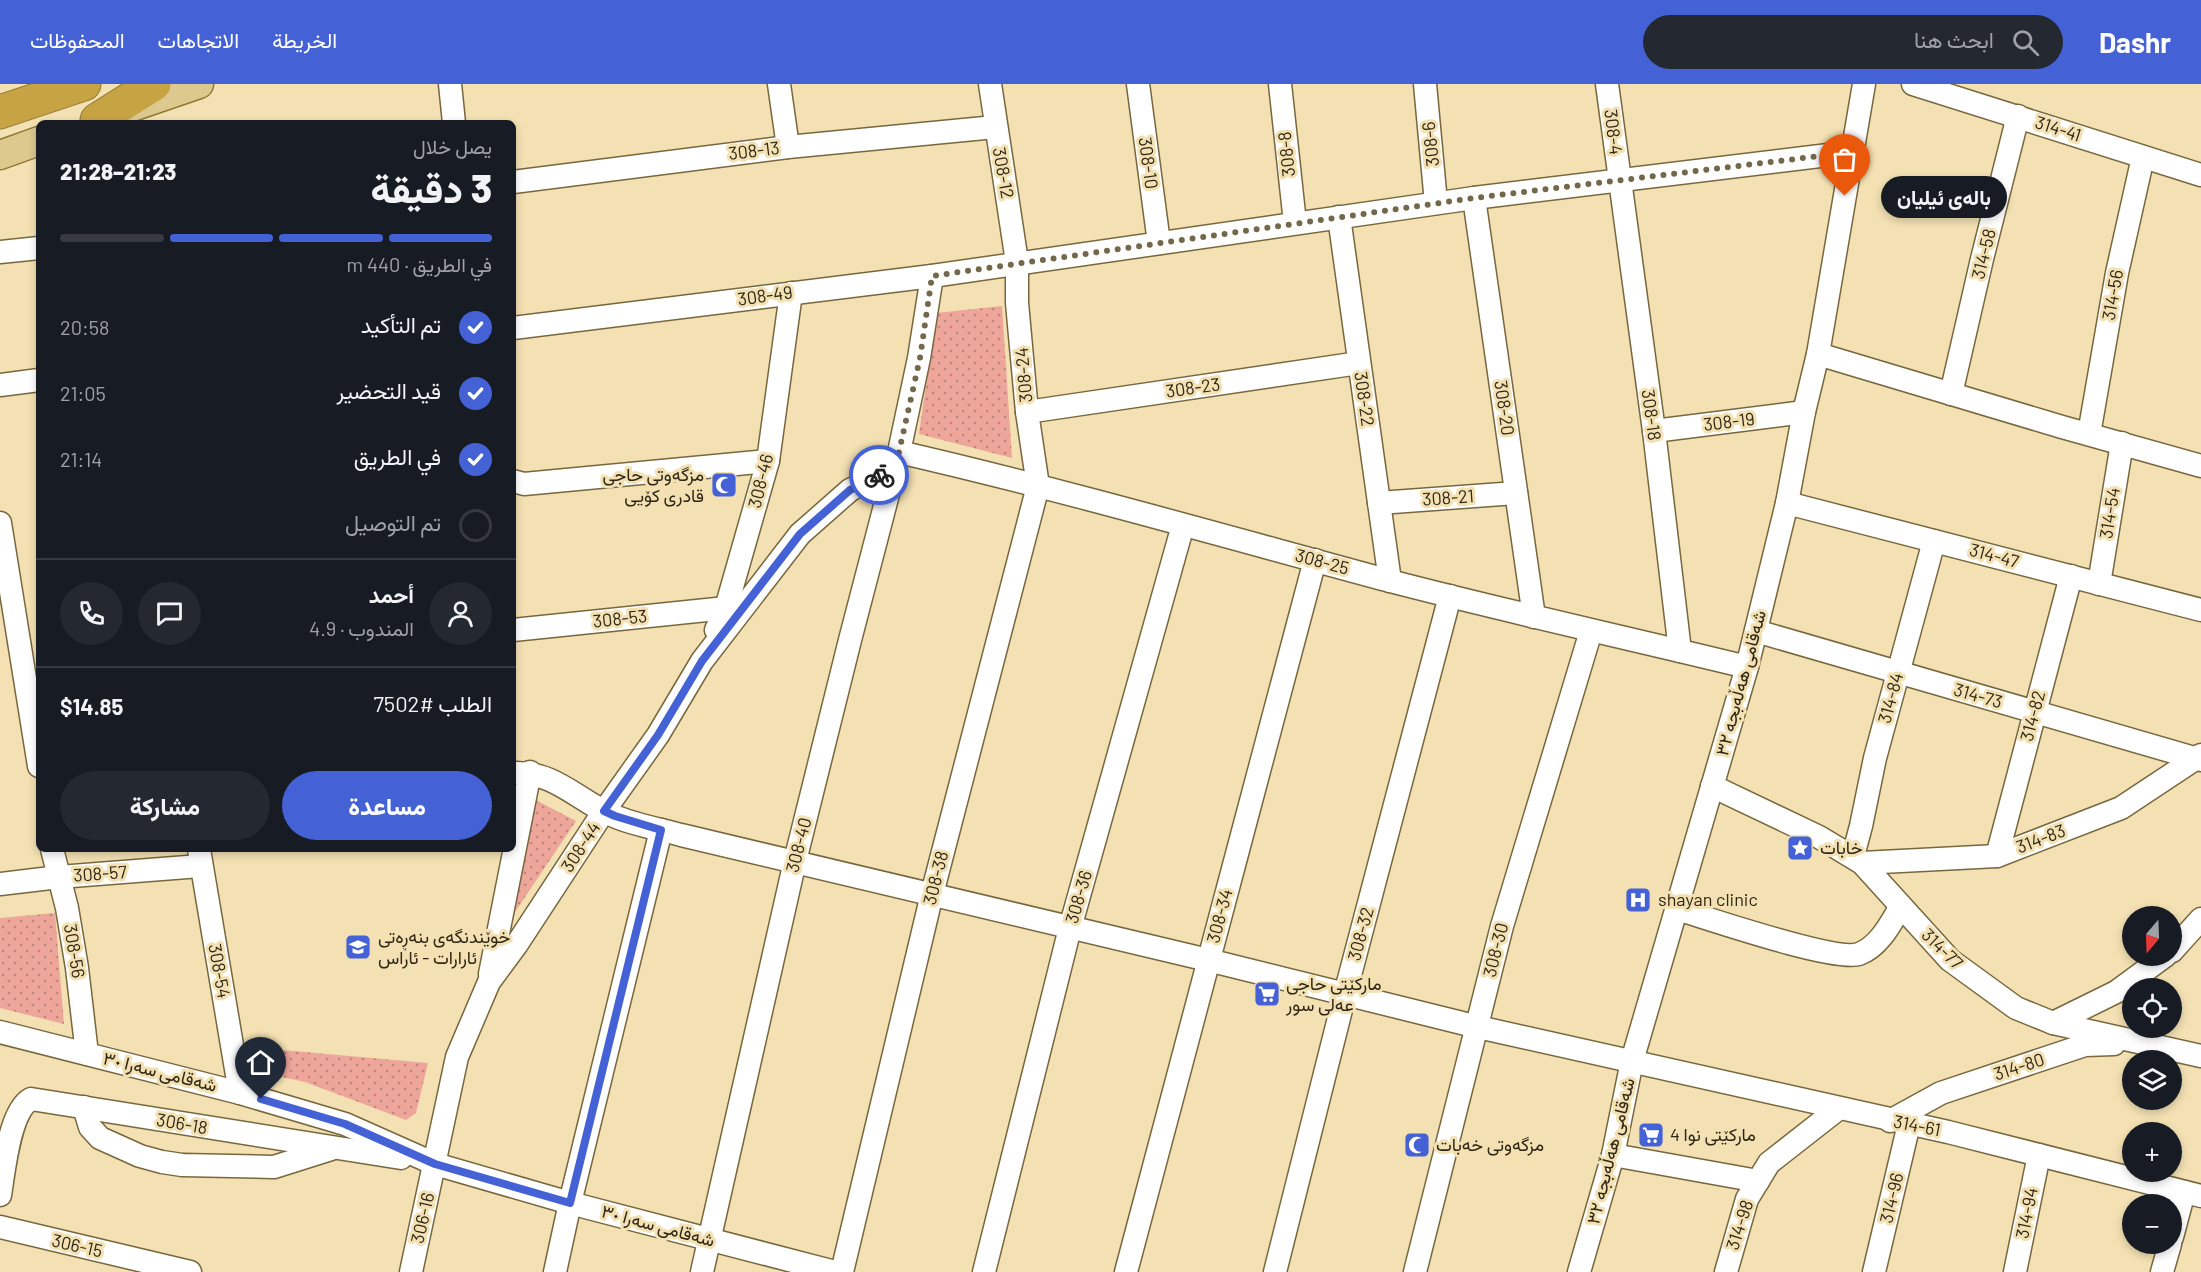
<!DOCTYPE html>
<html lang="ar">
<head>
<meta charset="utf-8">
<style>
  body { margin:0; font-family:Barlow,Vazirmatn,sans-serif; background:#242831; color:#f1f3f6; direction:rtl; height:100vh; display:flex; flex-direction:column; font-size:22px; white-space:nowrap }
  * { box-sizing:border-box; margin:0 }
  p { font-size:20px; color:#9ea1a6 }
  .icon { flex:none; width:33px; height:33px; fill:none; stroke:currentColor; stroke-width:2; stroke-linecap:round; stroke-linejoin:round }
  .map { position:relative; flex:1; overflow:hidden; direction:ltr }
  .drawer { position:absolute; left:36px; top:36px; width:480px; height:732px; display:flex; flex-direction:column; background:#171b24; border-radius:9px; box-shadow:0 3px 9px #0003; direction:rtl }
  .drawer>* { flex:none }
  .needle { width:39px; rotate:199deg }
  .fabs { position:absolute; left:2122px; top:822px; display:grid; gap:12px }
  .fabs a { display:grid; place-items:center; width:60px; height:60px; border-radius:50%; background:#171b24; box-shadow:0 3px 9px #0003; font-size:30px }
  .pin { position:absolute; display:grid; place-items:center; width:51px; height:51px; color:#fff; margin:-62px -26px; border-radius:50% 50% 50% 0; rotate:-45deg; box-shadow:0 0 6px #0007 }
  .pin .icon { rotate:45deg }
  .courier { position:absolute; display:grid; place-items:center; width:60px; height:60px; margin:-30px; border:4px solid #4462d5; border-radius:50%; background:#fff; color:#222; box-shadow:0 2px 8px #0007 }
  .bubble { position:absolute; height:42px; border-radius:21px; background:#171b24; box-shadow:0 3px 9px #0003; font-size:20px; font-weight:800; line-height:42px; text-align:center; direction:rtl }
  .summary em { font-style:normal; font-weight:800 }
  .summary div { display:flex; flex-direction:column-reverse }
  .summary { display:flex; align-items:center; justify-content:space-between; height:102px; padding:0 24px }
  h1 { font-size:39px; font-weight:800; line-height:45px }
  .bar { display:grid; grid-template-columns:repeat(4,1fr); gap:9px 6px; align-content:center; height:72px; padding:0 24px }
  .bar i { height:8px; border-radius:4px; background:#363941 }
  .bar .selected { background:#4462d5 }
  .bar p { grid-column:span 4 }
  .line { display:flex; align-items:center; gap:15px; padding:0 24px; border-top:2px solid #363941 }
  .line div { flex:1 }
  .round { display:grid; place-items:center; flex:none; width:63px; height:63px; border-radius:32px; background:#242831 }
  ol { padding:0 24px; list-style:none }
  li { display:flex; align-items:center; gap:18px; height:66px }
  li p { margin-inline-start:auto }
  li .icon { padding:6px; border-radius:50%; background:#4462d5; color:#fff; stroke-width:4 }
  li:last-child { color:#9ea1a6 }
  li i { width:33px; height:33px; border:3px solid #363941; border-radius:50% }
  .primary-button { display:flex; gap:12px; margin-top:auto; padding:12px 24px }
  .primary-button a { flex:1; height:69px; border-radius:36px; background:#4462d5; color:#fff; font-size:24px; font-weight:800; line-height:69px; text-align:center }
  .primary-button a+a { background:#242831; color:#f1f3f6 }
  header { display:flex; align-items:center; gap:36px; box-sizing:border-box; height:84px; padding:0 30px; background:#4462d5; color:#fff }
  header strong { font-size:28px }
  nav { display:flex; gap:33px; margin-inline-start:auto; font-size:21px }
  .search { width:420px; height:54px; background:#242831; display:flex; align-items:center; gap:15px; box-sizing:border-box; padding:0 21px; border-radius:33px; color:#9ea1a6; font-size:22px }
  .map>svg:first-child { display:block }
  .grass { fill:url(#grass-dots) }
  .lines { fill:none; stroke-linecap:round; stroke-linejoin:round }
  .minor-casing { stroke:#78673e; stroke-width:25 }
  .major-casing { stroke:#917833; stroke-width:31 }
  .highway-casing { stroke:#917833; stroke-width:35 }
  .minor { stroke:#fff; stroke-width:22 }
  .major { stroke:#ddc88e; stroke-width:28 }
  .highway { stroke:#c6a343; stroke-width:33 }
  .done { stroke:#73684c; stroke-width:6; stroke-dasharray:0 10.8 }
  .route { stroke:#4462d5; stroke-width:8 }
  .labels { text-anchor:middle; stroke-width:6; stroke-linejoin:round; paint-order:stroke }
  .street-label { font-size:18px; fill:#2e2715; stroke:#f3e1b3 }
  .poi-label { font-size:18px; fill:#2e2715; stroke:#f3e1b3; text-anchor:start }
</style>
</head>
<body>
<header>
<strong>Dashr</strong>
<div class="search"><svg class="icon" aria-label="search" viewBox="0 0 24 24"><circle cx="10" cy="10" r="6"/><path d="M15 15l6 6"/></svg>ابحث هنا</div>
<nav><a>الخريطة</a><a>الاتجاهات</a><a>المحفوظات</a></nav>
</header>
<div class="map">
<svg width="2201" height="1188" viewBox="0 0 2201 1188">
  <defs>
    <pattern id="grass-dots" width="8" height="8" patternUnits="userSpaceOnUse" patternTransform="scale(1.5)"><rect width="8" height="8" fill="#eea69b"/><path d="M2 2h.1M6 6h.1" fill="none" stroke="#c1877d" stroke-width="1.8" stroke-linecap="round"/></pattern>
  </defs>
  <rect width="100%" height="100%" fill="#f3e1b3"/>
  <g class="grass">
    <polygon points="1002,222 1012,374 919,350 936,229"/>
    <polygon points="528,712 576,737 507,840"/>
    <polygon points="55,829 64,940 0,924 0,834"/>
    <polygon points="236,962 428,979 416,1029 406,1036 305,998 240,984"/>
  </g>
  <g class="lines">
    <defs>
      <g id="minor">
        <polyline points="450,0 454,39"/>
        <polyline points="779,0 788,63"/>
        <polyline points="1138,0 1159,159"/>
        <polyline points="1280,0 1295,139"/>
        <polyline points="1425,0 1436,119"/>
        <polyline points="1607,0 1654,347 1680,567"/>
        <polyline points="1913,0 2201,91"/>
        <polyline points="513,98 788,63 995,43"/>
        <polyline points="1474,114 1534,533"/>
        <polyline points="1339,133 1390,497"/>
        <polyline points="0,168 39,164"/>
        <polyline points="513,244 932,192 1474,114 1853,68"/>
        <polyline points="1818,270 2062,343 2201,382"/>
        <polyline points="0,301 39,296"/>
        <polyline points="1951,310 1982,175 2018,32"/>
        <polyline points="1027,328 1359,279"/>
        <polyline points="1654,347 1804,328"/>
        <polyline points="2089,350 2117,189 2143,73"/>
        <path d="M899 368C1064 406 1227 453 1390 497 1509 528 1628 554 1747 583"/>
        <polyline points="513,397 524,400 768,377"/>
        <polyline points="1379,419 1516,409"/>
        <polyline points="1787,419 2201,526"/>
        <polyline points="0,439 39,682"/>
        <polyline points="2099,500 2122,359"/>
        <polyline points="513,546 726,524"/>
        <polyline points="716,546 726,524 768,377 791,209"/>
        <polyline points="1756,547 2201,676"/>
        <path d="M513 689C555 687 578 717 614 732 635 741 659 745 681 751L1208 876 1478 943 1948 1048 2201 1112"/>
        <polyline points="1712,702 1819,753 1862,779 1950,876 2016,924 2053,939 2201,972"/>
        <polyline points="52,765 67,824 77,884 87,970"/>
        <polyline points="199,765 240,1009"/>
        <polyline points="1853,772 1861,742 1875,674 1934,457"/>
        <polyline points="1997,772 2071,492"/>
        <polyline points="1862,779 1997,772 2121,724 2201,671"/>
        <polyline points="0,800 59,793 200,782"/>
        <path d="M1677 825C1707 834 1835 878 1859 870 1879 863 1891 839 1901 822"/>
        <polyline points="2172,867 2201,835"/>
        <polyline points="490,890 530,688"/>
        <polyline points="2053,939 2116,908 2165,872"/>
        <polyline points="0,948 240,1009 345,1040 435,1080 570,1119 835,1188"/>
        <polyline points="84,1023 90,1043 100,1054 140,1072 162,1078 182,1081 274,1083 331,1065"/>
        <polyline points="1890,1037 1941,1009 2085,961 2114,960"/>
        <polyline points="1613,1071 1758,1097"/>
        <path d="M0 1111C4 1088 9 1027 31 1015L401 1074"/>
        <polyline points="0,1143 190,1188"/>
        <polyline points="2172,1153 2184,1108"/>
        <polyline points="411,1188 457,973 489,898 517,860 604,727 658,651 702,577 800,450 850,406 894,383"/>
        <polyline points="555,1188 570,1119 661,746"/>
        <polyline points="702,1188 795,777 850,556 899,368 919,274 932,192"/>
        <polyline points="842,1188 932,810 1038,402 1027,328 1017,219 1017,178 990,0"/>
        <polyline points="984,1188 1070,844 1183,441"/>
        <polyline points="1126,1188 1315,476"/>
        <polyline points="1275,1188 1345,910 1450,512"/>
        <polyline points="1415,1188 1502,842 1591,547"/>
        <polyline points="1579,1188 1613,1071 1632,977 1747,583 1787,419 1804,328 1818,270 1864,0"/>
        <polyline points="1726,1188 1747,1115 1769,1079 1838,1025"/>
        <polyline points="1874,1188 1909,1040"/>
        <polyline points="2015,1188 2039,1071"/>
        <polyline points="2162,1188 2170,1160"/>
      </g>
      <g id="major">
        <polyline points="129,24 199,0"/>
        <polyline points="0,71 39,57"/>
      </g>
      <g id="highway">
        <polyline points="0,28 84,0"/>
        <polyline points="97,36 154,0"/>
      </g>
    </defs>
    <use href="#minor" class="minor-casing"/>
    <use href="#major" class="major-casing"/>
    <use href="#highway" class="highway-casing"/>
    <use href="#minor" class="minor"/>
    <use href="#major" class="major"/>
    <use href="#highway" class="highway"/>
  </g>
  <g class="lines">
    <polyline class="done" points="879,391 894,383 899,368 920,274 932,192 1474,114 1853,68 1845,112"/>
    <polyline class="route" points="261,1015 345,1040 435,1080 570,1119 661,746 615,732 604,727 658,651 702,577 800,450 850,406 879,391"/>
  </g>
  <defs>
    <symbol id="mosque-square" viewBox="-11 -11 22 22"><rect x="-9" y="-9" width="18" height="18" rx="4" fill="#4462d5" stroke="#f3e1b3"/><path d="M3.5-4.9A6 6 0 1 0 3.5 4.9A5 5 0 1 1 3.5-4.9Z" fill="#fff"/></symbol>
    <symbol id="sight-square" viewBox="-11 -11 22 22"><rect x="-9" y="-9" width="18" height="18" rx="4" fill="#4462d5" stroke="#f3e1b3"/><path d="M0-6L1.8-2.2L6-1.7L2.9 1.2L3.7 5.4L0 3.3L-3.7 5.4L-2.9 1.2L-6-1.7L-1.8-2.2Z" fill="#fff"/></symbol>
    <symbol id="hospital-square" viewBox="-11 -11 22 22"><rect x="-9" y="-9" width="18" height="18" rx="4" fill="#4462d5" stroke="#f3e1b3"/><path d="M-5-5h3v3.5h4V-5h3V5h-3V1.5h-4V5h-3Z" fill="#fff"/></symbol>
    <symbol id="school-square" viewBox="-11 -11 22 22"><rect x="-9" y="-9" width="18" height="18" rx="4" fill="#4462d5" stroke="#f3e1b3"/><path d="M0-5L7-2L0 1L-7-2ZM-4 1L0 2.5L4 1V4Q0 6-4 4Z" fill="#fff"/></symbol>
    <symbol id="supermarket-square" viewBox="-11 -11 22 22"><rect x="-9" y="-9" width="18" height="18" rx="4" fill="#4462d5" stroke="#f3e1b3"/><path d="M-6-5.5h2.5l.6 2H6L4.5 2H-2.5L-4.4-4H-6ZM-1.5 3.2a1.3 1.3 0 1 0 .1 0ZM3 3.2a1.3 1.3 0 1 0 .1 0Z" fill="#fff"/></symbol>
  </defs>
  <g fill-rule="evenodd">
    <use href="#mosque-square" x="709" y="386" width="30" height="30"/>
    <use href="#sight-square" x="1785" y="749" width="30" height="30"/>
    <use href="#hospital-square" x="1623" y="801" width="30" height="30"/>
    <use href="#school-square" x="343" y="848" width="30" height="30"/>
    <use href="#supermarket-square" x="1252" y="895" width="30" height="30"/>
    <use href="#supermarket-square" x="1636" y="1036" width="30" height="30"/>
    <use href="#mosque-square" x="1402" y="1046" width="30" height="30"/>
  </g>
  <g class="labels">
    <g class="street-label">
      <text transform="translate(2058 45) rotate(18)" y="6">314-41</text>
      <text transform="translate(1613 48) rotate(83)" y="6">308-4</text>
      <text transform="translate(1431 60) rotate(-96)" y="6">308-6</text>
      <text transform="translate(754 67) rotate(-7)" y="6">308-13</text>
      <text transform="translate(1287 70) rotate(-96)" y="6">308-8</text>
      <text transform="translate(1148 79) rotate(82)" y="6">308-10</text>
      <text transform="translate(1003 89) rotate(80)" y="6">308-12</text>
      <text transform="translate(1984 170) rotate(-76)" y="6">314-58</text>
      <text transform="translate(2113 211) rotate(-80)" y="6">314-56</text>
      <text transform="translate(765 212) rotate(-8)" y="6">308-49</text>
      <text transform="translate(1024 291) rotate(-95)" y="6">308-24</text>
      <text transform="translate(1193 304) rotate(-8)" y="6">308-23</text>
      <text transform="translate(1364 315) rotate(82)" y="6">308-22</text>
      <text transform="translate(1504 324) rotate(82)" y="6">308-20</text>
      <text transform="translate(1651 331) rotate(82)" y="6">308-18</text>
      <text transform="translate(1729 338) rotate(-7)" y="6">308-19</text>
      <text transform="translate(761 397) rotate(-76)" y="6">308-46</text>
      <text transform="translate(1448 414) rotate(-4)" y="6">308-21</text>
      <text transform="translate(2110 429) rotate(-81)" y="6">314-54</text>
      <text transform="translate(1994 472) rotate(15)" y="6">314-47</text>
      <text transform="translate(1322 478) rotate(15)" y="6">308-25</text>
      <text transform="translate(620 535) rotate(-6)" y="6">308-53</text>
      <text transform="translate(1741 599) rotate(-75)" y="6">شەقامی هەڵەبجە ٣٢</text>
      <text transform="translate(1978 612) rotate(16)" y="6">314-73</text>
      <text transform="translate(1891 614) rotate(-75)" y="6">314-84</text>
      <text transform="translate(2033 632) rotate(-75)" y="6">314-82</text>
      <text transform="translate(2041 755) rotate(-21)" y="6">314-83</text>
      <text transform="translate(799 761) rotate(-76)" y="6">308-40</text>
      <text transform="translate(581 763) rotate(-57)" y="6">308-44</text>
      <text transform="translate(100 790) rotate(-4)" y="6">308-57</text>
      <text transform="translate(936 794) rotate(-76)" y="6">308-38</text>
      <text transform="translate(1079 813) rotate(-74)" y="6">308-36</text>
      <text transform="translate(1220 832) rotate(-75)" y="6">308-34</text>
      <text transform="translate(1361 850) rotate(-75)" y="6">308-32</text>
      <text transform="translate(1942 865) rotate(44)" y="6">314-77</text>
      <text transform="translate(1496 866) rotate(-76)" y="6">308-30</text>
      <text transform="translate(74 867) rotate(81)" y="6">308-56</text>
      <text transform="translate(219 887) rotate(80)" y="6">308-54</text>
      <text transform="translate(2019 983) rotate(-18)" y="6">314-80</text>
      <text transform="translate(160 988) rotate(14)" y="6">شەقامی سەرا ٣٠</text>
      <text transform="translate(182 1040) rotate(10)" y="6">306-18</text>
      <text transform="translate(1917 1042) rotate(11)" y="6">314-61</text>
      <text transform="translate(1611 1067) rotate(-76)" y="6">شەقامی هەڵەبجە ٣٢</text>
      <text transform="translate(1892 1114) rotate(-77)" y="6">314-96</text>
      <text transform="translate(2027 1129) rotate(-79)" y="6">314-94</text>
      <text transform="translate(423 1134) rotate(-77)" y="6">306-16</text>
      <text transform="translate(1740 1141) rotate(-72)" y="6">314-98</text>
      <text transform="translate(658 1142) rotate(15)" y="6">شەقامی سەرا ٣٠</text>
      <text transform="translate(77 1162) rotate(13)" y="6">306-15</text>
    </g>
    <g class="poi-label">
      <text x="704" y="397" text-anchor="end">مزگەوتی حاجی<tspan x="704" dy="21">قادری کۆیی</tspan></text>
      <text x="1820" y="770">خابات</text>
      <text x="1658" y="822">shayan clinic</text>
      <text x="378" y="859">خوێندنگەی بنەڕەتی<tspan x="378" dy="21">ئارارات - ئاراس</tspan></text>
      <text x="1286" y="906">مارکێتی حاجی<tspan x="1286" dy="21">عەلی سور</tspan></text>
      <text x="1670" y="1057">مارکێتی نوا 4</text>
      <text x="1436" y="1067">مزگەوتی خەبات</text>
    </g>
  </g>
</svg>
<div class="fabs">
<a><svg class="needle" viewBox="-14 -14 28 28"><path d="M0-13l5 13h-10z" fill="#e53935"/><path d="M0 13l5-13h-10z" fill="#9ea1a6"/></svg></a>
<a><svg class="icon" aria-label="locate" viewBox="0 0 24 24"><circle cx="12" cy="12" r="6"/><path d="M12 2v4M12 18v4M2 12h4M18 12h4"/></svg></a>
<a><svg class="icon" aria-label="layers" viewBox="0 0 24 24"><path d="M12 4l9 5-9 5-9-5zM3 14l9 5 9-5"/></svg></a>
<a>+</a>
<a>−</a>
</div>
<div class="pin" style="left:1845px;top:112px;background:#ea580c"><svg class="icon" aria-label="bag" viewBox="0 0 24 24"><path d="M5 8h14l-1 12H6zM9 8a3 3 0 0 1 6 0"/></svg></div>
<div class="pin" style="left:261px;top:1015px;background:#1f2937"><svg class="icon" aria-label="home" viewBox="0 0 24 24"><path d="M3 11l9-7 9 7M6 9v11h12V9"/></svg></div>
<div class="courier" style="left:879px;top:391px"><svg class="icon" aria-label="bike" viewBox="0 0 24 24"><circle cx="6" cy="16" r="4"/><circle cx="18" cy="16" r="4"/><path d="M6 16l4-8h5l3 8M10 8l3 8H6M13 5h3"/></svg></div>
<div class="bubble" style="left:1881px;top:92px;width:126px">بالەی ئیلیان</div>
<section class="drawer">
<div class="summary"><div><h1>3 دقيقة</h1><p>يصل خلال</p></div><em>21:23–21:28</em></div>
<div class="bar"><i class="selected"></i><i class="selected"></i><i class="selected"></i><i></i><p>في الطريق · 440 m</p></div>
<ol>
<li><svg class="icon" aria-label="check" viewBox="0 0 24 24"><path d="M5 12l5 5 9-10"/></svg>تم التأكيد<p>20:58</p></li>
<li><svg class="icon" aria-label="check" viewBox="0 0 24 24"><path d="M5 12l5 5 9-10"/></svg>قيد التحضير<p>21:05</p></li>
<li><svg class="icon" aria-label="check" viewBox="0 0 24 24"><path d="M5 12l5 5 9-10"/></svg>في الطريق<p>21:14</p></li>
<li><i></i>تم التوصيل</li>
</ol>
<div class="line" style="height:108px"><a class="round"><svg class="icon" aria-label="person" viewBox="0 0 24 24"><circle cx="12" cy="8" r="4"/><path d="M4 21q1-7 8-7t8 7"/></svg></a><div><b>أحمد</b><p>المندوب · 4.9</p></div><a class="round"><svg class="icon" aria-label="chat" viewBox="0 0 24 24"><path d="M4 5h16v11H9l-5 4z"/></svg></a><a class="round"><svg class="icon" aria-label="phone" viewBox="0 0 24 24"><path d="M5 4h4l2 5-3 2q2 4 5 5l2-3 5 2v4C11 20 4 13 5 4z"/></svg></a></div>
<div class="line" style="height:78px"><div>الطلب #7502</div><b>$14.85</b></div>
<div class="primary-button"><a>مساعدة</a><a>مشاركة</a></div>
</section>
</div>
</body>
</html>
